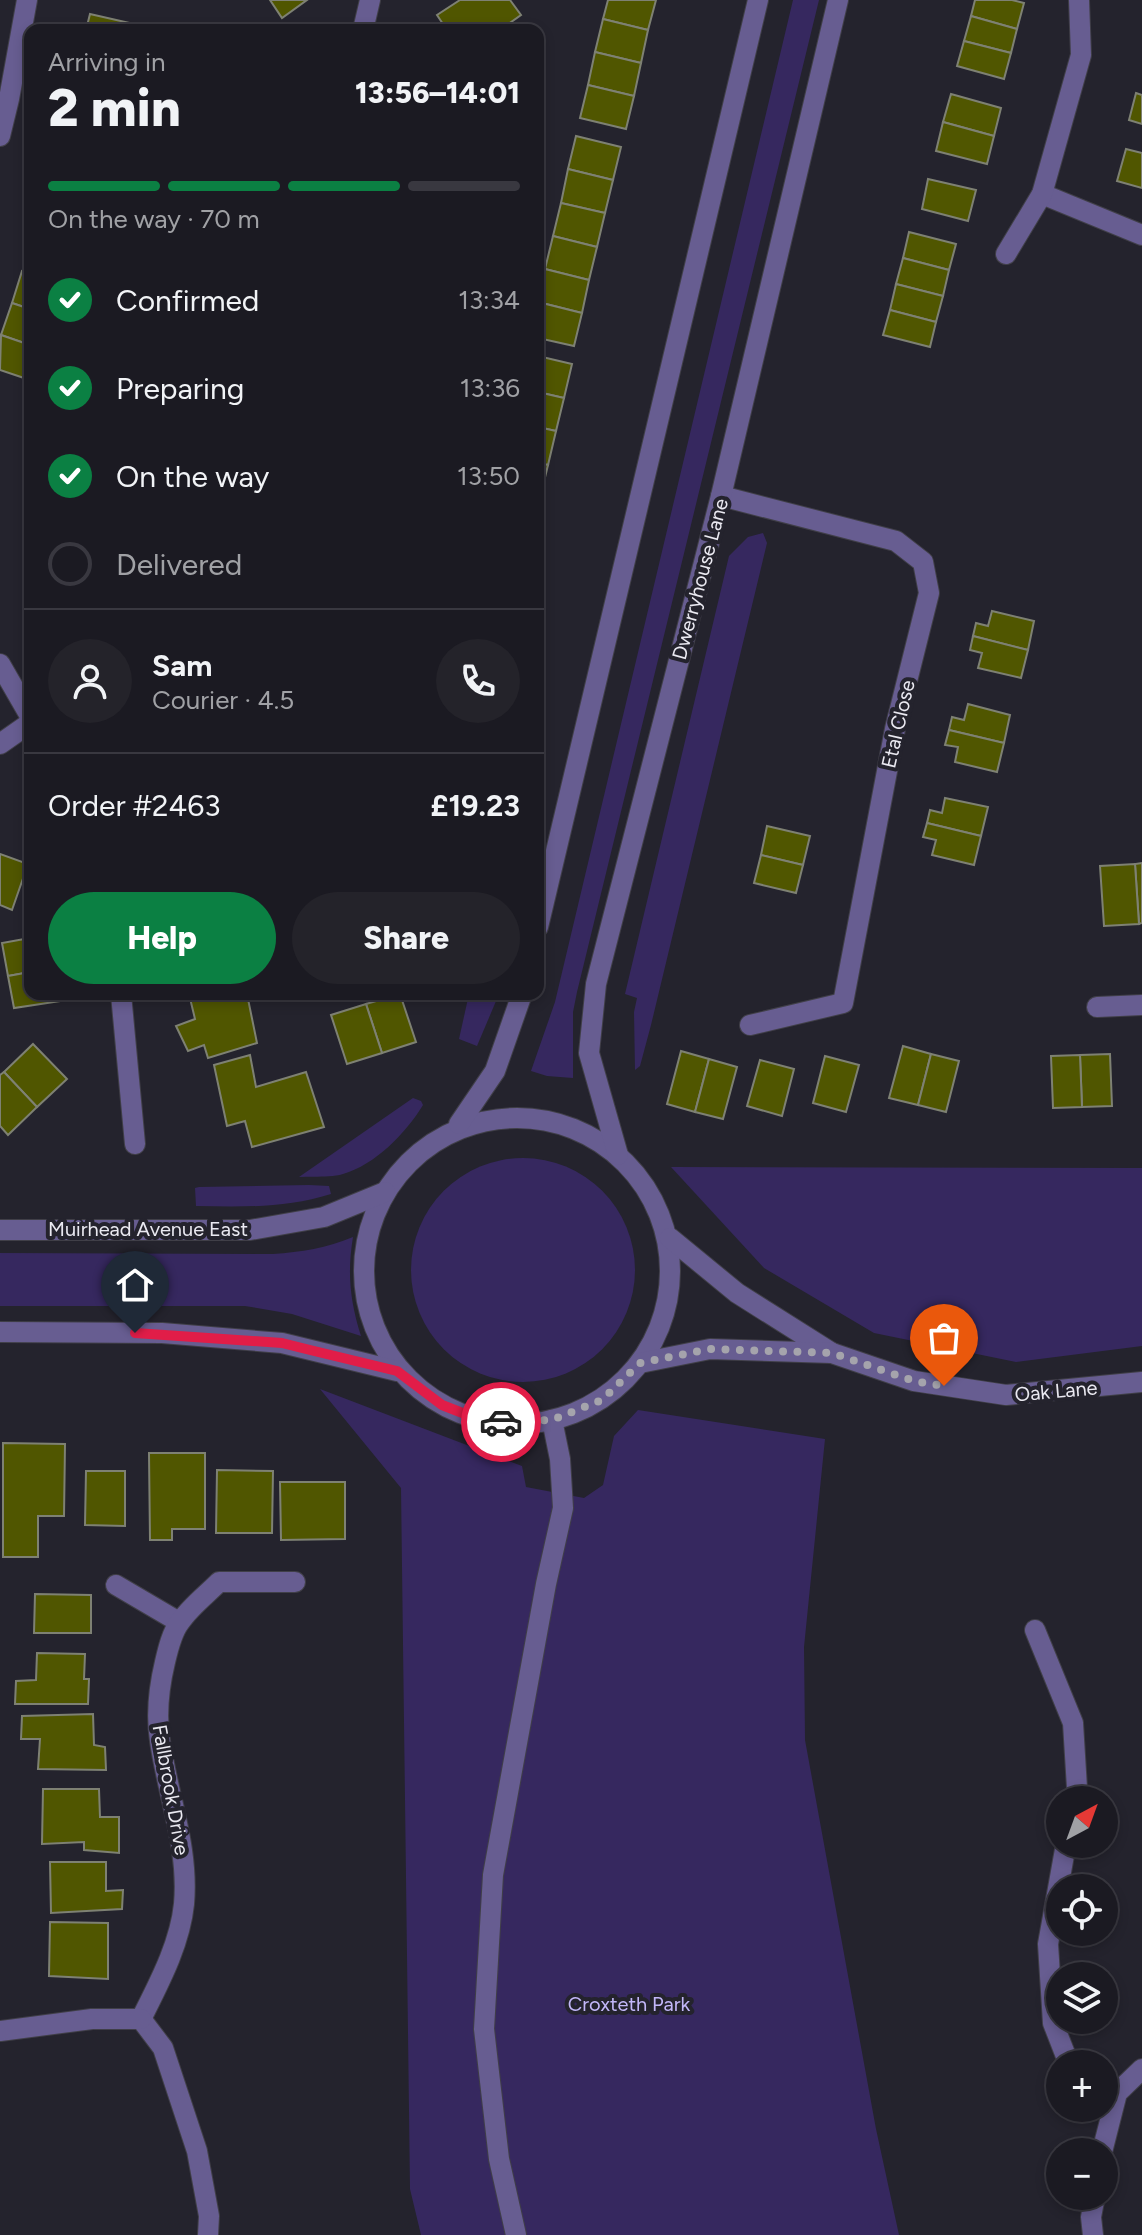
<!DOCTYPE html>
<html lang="en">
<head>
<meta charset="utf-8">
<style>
  body { margin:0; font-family:Figtree,sans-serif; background:#24232a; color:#f1f3f6; height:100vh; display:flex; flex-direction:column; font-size:30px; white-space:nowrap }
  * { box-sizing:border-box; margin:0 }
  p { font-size:26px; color:#a0a1a5 }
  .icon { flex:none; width:44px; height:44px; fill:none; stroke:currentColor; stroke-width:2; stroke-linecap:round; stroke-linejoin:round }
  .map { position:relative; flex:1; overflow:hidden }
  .side { position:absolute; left:24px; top:24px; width:520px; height:976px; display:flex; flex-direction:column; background:#1b1a22; border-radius:16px; box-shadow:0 4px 12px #0003,0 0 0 2px #393840 }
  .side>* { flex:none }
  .needle { width:52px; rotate:41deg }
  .tools { position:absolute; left:1046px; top:1786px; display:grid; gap:16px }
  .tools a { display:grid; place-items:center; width:72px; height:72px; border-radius:50%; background:#1b1a22; box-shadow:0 4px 12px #0003,0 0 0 2px #393840; font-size:40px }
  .pin { position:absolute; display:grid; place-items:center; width:68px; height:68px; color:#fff; margin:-82px -34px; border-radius:50% 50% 50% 0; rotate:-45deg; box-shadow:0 0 8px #0007 }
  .pin .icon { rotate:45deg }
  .courier { position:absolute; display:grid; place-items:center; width:80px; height:80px; margin:-40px; border:6px solid #e11d48; border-radius:50%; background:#fff; color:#222; box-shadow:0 2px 10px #0007 }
  .overview em { font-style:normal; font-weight:800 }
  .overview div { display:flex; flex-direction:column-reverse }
  .overview { display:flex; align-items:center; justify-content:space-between; height:136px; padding:0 24px }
  h1 { font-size:52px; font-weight:800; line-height:60px }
  .bar { display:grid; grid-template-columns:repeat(4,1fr); gap:12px 8px; align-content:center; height:96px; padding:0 24px }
  .bar i { height:10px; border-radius:6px; background:#393840 }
  .bar .on { background:#0b8043 }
  .bar p { grid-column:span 4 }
  .line { display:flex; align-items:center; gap:20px; padding:0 24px; border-top:2px solid #393840 }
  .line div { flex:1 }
  .round { display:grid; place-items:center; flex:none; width:84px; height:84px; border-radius:42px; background:#24232a }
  ol { padding:0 24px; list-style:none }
  li { display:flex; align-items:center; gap:24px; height:88px }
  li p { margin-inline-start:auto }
  li .icon { padding:8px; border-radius:50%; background:#0b8043; color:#fff; stroke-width:4 }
  li:last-child { color:#a0a1a5 }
  li i { width:44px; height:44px; border:4px solid #393840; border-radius:50% }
  .cta { display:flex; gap:16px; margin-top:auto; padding:16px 24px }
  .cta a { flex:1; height:92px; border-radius:48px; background:#0b8043; color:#fff; font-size:32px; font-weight:800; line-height:92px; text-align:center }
  .cta a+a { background:#24232a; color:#f1f3f6 }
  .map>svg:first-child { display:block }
  .green { fill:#36285f }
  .building { fill:#505600; stroke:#7e8173; stroke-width:2 }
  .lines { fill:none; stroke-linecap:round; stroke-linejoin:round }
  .minor-casing { stroke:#403f48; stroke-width:22 }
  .minor { stroke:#675d91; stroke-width:20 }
  .done { stroke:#a5a4ac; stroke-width:8; stroke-dasharray:0 14.4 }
  .route { stroke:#e11d48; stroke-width:10 }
  .labels { text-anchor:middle; stroke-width:8; stroke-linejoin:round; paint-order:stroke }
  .street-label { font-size:20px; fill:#eae9f1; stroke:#24232d }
  .park-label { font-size:20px; fill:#c3b7f9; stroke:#24232d }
</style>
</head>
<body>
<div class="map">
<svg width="1142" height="2235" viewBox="0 0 1142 2235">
  <rect width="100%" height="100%" fill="#24232d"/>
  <g class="green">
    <polygon points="793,0 819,0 577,992 573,1012 573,1078 547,1076 531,1071 555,1002"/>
    <polygon points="763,533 767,543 651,1025 640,1066 635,1070 634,1012 637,998 625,994 729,556 748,537"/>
    <polygon points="469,994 499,994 477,1046 459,1039"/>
    <path d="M413 1098 421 1101 423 1105C406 1133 375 1165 343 1174 330 1178 313 1176 299 1177Z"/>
    <circle cx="523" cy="1270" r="112"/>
    <polygon points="671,1167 1142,1168 1142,1346 1016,1362 874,1333 764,1268"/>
    <path d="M309 1185 329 1186 331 1194C286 1208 243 1207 196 1206L195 1188 199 1187Z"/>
    <path d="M353 1237C347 1273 350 1301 361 1336L292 1314 245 1306H0V1253L273 1254C301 1252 327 1248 353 1237Z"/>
    <polygon points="320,1389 522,1466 526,1487 584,1498 603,1485 614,1436 638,1410 825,1439 804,1647 805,1740 876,2129 899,2235 421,2235 410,2189 401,1488"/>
  </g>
  <g class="building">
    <polygon points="270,0 307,0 282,18"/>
    <polygon points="460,0 510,0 521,15 500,30 447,30 437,15"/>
    <polygon points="608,0 656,0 648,30 603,19"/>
    <polygon points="975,0 1012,0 1024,3 1017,29 971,16"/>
    <polygon points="90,14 134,24 133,30 86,30"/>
    <polygon points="971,16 1017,29 1011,53 964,41"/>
    <polygon points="603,19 648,30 641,63 595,52"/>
    <polygon points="964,41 1011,53 1004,79 957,66"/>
    <polygon points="595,52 641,63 634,96 588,85"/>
    <polygon points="588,85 634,96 626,129 580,118"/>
    <polygon points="1136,93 1142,95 1142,124 1129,120"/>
    <polygon points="951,94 1001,108 994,136 943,122"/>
    <polygon points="943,122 994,136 987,164 936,151"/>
    <polygon points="576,136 621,147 613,180 568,169"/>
    <polygon points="1126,149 1142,153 1142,188 1117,181"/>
    <polygon points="568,169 613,180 605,213 561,203"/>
    <polygon points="928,179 976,190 968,221 922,209"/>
    <polygon points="561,203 605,213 597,247 553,236"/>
    <polygon points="909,232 956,244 949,270 903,258"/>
    <polygon points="553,236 597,247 589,280 545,269"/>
    <polygon points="903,258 949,270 943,296 896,284"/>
    <polygon points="545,269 589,280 582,313 538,302"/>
    <polygon points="22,271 30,273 30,309 12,303"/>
    <polygon points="896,284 943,296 936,322 890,310"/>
    <polygon points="538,302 582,313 574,346 538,338"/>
    <polygon points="12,303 30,309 30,345 1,335"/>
    <polygon points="890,310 936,322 930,347 883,335"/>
    <polygon points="1,335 30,345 30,380 0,370"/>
    <polygon points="538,356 572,364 564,398 538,392"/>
    <polygon points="538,392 564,398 556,431 538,427"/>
    <polygon points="538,427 556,431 548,465 538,463"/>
    <polygon points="538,463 548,465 540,498 538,498"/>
    <polygon points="992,611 1034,621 1028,650 973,636 976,623 988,626"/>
    <polygon points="973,636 1028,650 1021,678 978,668 982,653 970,650"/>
    <polygon points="968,704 1010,715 1004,743 949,730 952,717 964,720"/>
    <polygon points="949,730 1004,743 997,772 955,762 958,747 945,745"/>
    <polygon points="945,798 988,807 981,836 927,823 930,810 942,813"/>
    <polygon points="927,823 981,836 974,865 932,855 936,840 923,837"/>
    <polygon points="767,826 810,836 803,865 761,855"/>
    <polygon points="0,854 28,864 12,910 0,905"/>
    <polygon points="761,855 803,865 796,893 754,883"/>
    <polygon points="1142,863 1142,923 1139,924 1135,864"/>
    <polygon points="1135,864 1139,924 1104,926 1100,866"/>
    <polygon points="30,938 30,972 8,976 2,943"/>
    <polygon points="30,972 30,994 60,994 61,1001 14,1008 8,976"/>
    <polygon points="189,994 247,994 257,1043 208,1058 204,1045 188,1051 176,1026 195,1019"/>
    <polygon points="400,994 416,1042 382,1053 366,1004"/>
    <polygon points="366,1004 382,1053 347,1064 331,1015"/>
    <polygon points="33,1044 67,1079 37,1107 4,1072"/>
    <polygon points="903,1046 931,1054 918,1105 889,1098"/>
    <polygon points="681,1051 709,1059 695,1112 667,1104"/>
    <polygon points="931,1054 959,1061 946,1112 918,1105"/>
    <polygon points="1110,1054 1112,1106 1082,1107 1080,1055"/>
    <polygon points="250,1055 256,1087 306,1072 324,1127 252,1147 245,1121 227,1126 214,1065"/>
    <polygon points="1080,1055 1082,1107 1053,1108 1051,1056"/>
    <polygon points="825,1056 859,1065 846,1112 813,1103"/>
    <polygon points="709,1059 737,1067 723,1119 695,1112"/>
    <polygon points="760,1060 794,1069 782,1116 747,1106"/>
    <polygon points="4,1072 37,1107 8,1135 0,1126 0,1075"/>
    <polygon points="3,1443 65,1444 64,1516 38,1516 38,1557 3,1557"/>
    <polygon points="149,1453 205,1453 205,1529 172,1529 172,1540 150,1540"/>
    <polygon points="217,1470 273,1471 272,1533 216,1533"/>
    <polygon points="86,1471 125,1471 125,1526 85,1525"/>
    <polygon points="280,1482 345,1482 345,1539 281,1540"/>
    <polygon points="35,1594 91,1595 91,1633 34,1633"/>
    <polygon points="37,1653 85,1654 84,1679 89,1679 88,1704 15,1704 16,1681 36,1680"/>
    <polygon points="93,1714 94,1745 105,1747 106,1770 38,1769 40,1739 21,1739 22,1716"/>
    <polygon points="43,1789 99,1789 100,1817 119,1817 119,1853 84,1850 84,1842 42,1844"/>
    <polygon points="50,1862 106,1862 106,1891 123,1890 122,1909 51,1913"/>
    <polygon points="50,1922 108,1923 108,1979 49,1976"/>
  </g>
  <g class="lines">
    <defs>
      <g id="minor">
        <polyline points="363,30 370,0"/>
        <polyline points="0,136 9,99 27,0"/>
        <polyline points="1042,194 1142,235"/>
        <polyline points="1006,254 1042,194 1081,55 1079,0"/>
        <polyline points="721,496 896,541 923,562 929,593 895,729 843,1003 750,1025"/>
        <polyline points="0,664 30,716"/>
        <polyline points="0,744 30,723"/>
        <polyline points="538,927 758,0"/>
        <polyline points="121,994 135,1144"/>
        <polyline points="1097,1007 1142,1005"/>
        <circle cx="517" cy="1271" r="153"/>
        <polyline points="459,1124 495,1071 522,994"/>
        <polyline points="618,1155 589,1053 596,984 721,496 838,0"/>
        <polyline points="0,1230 250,1230 324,1217 385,1192"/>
        <polyline points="670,1238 737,1293 832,1353 914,1381 1006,1395 1142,1382"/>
        <polyline points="0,1332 162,1333 282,1343 397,1371"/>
        <polyline points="640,1363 710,1349 832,1353"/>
        <polyline points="116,1585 179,1622"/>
        <polyline points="1035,1630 1073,1723 1077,1788 1075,1800"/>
        <polyline points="1066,1844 1048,1944 1053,2023 1069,2064"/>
        <path d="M141 2019C159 1983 180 1944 184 1904 189 1847 168 1797 160 1741 156 1715 159 1687 165 1662 168 1649 172 1632 180 1622 190 1607 206 1595 219 1582H295"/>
        <polyline points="141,2019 163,2048 197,2151 209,2216 208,2235"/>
        <polyline points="0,2031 92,2019 141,2019"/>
        <polyline points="1102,2152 1117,2093 1142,2069"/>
        <polyline points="516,2235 499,2159 484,2029 493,1875 546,1584 563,1508 560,1459 552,1420"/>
        <polyline points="1093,2235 1091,2217 1095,2196"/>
      </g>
    </defs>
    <use href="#minor" class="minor-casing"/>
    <use href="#minor" class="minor"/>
  </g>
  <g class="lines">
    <polyline class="done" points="501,1422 552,1420 602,1400 640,1363 710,1349 832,1353 914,1381 944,1386"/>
    <polyline class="route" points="135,1333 282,1343 310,1350 397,1371 442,1405 488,1423 501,1422"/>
  </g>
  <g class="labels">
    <g class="street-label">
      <text transform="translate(700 579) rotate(-75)" y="7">Dwerryhouse Lane</text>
      <text transform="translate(898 724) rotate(-77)" y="7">Etal Close</text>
      <text x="148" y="1236">Muirhead Avenue East</text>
      <text transform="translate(1056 1391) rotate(-5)" y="7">Oak Lane</text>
      <text transform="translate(171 1790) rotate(80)" y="7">Fallbrook Drive</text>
    </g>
    <g class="park-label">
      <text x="629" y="2011">Croxteth Park</text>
    </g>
  </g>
</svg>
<div class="tools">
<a><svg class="needle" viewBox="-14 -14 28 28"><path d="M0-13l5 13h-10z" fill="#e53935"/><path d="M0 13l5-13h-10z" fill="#a0a1a5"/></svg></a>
<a><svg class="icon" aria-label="locate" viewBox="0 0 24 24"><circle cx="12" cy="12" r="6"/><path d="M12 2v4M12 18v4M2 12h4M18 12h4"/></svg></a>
<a><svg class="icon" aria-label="layers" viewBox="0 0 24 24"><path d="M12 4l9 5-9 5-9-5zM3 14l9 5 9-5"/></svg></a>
<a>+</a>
<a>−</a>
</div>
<div class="pin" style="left:944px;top:1386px;background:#ea580c"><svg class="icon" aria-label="bag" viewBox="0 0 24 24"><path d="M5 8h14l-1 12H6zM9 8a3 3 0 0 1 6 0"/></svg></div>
<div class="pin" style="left:135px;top:1333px;background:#1f2937"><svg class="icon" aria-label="home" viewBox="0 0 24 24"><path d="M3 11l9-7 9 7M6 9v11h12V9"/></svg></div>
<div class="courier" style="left:501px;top:1422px"><svg class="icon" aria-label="car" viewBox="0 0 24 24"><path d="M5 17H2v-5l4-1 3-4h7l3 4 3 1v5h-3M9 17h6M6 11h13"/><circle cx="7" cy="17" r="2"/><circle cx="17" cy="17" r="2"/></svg></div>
<section class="side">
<div class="overview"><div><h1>2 min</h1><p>Arriving in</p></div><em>13:56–14:01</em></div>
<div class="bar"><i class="on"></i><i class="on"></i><i class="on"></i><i></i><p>On the way · 70 m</p></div>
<ol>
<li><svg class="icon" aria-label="check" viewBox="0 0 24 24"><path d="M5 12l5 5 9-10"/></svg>Confirmed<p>13:34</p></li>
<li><svg class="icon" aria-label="check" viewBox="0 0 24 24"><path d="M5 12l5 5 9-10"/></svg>Preparing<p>13:36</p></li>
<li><svg class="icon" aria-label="check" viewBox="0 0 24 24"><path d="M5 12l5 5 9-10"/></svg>On the way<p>13:50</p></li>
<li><i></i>Delivered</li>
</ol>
<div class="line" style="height:144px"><a class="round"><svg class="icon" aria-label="person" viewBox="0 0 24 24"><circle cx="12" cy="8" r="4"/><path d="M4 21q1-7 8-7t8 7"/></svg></a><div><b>Sam</b><p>Courier · 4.5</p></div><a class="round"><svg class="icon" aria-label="phone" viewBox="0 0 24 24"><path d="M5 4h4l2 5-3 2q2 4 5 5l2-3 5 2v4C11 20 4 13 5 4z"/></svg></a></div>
<div class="line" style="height:104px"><div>Order #2463</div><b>£19.23</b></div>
<div class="cta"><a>Help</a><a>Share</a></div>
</section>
</div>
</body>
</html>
